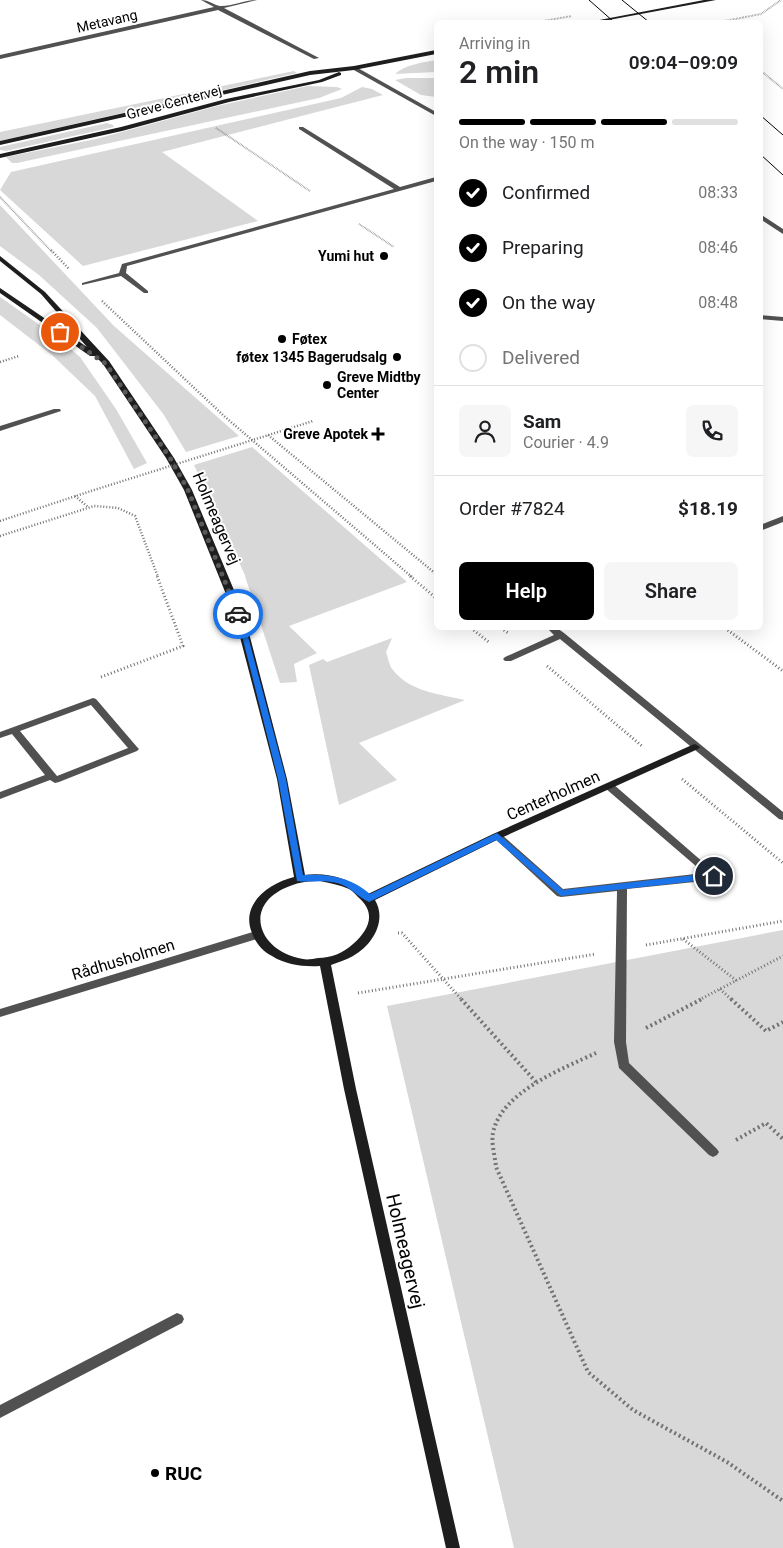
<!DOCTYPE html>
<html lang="en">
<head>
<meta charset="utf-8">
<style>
  body { margin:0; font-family:Roboto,sans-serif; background:#f6f6f6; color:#202124; height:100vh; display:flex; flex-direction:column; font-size:19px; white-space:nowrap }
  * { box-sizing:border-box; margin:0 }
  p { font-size:16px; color:#757577 }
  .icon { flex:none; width:28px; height:28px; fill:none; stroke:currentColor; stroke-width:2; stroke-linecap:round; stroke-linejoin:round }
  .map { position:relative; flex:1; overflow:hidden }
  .side { position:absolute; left:434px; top:20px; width:329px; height:610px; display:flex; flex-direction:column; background:#fff; border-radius:8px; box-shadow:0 5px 20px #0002 }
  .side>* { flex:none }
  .pin { position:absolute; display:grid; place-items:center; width:42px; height:42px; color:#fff; margin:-21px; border:2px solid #fff; border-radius:50%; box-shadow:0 1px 5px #0007 }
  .courier { position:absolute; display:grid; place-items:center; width:50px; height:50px; margin:-25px; border:4px solid #1a73e8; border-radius:50%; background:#fff; color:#222; box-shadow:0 1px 6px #0007 }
  .headline em { font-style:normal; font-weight:600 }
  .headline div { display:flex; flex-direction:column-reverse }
  .headline { display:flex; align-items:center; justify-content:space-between; height:85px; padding:0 25px }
  h1 { font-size:32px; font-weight:600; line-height:38px }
  .bar { display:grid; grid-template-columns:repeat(4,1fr); gap:8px 5px; align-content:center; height:60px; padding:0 25px }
  .bar i { height:6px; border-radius:4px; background:#e0e0e0 }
  .bar .active { background:#000 }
  .bar p { grid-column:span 4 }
  .line { display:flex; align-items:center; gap:12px; padding:0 25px; border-top:1px solid #e0e0e0 }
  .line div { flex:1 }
  .round { display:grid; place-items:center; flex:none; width:52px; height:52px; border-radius:8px; background:#f6f6f6 }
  ol { padding:0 25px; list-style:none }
  li { display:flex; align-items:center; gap:15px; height:55px }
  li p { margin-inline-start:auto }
  li .icon { padding:5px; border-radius:50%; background:#000; color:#fff; stroke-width:4 }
  li:last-child { color:#757577 }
  li i { width:28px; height:28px; border:2px solid #e0e0e0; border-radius:50% }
  .button { display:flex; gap:10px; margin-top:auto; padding:10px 25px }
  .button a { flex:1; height:58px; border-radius:8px; background:#000; color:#fff; font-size:20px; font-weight:600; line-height:58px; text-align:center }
  .button a+a { background:#f6f6f6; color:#202124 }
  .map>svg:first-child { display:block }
  .green { fill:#d8d8d8 }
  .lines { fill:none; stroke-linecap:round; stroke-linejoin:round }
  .path-far3 { stroke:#737373; stroke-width:2; stroke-dasharray:0.5 1; stroke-linecap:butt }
  .path-far2 { stroke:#737373; stroke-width:2.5; stroke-dasharray:1 2; stroke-linecap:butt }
  .path-far1 { stroke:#737373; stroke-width:3; stroke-dasharray:1 2.5; stroke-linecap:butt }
  .path { stroke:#737373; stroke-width:4; stroke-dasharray:2 3; stroke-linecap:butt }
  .lane { fill:#515151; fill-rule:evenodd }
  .street { fill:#515151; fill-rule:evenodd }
  .secondary { fill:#1e1e1e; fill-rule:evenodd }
  .tram { stroke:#000; stroke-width:1 }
  .path-bridge { stroke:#737373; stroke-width:2.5; stroke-dasharray:1 2; stroke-linecap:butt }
  .route { fill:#1a73e8 }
  .done { stroke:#595959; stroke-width:5; stroke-dasharray:0 9 }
  .poi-dot { fill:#000; stroke:#fff; stroke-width:2 }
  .labels { text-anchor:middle; stroke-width:4; stroke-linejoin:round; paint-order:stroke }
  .far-street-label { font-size:14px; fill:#000; stroke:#fff }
  .far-poi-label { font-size:14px; font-weight:bold; fill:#000; stroke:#fff; text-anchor:end }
  .street-label { font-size:16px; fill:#000; stroke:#fff }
  .near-street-label { font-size:19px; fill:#000; stroke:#fff }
  .near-poi-label { font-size:19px; font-weight:bold; fill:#000; stroke:#fff; text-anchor:start }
</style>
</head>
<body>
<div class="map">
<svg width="783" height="1548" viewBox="0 0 783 1548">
  <rect width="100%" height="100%" fill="#fff"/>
  <g class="green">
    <path d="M436 60V72L395 74C406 64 422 63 436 60Z"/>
    <polygon points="294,71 297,73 0,141 0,132"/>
    <polygon points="406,78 436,78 436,97 421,95 395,80"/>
    <polygon points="308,86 337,87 342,89 319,98 17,163 12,163 6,157 96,139 217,106"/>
    <polygon points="362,87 372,89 383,95 162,152 258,221 83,266 0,190 11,172 341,98"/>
    <polygon points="107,123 113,125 114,127 6,151 0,150 0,147"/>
    <polygon points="0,205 114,326 239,436 186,452 164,415 97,328 39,275 0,246"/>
    <polygon points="0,297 54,335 80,357 116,409 147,463 134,469 95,396 52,355 0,315"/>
    <polygon points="252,447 407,582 289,626 317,653 294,664 297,682 280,683 244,573 194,465"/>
    <path d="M392 638 386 652C388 657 389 666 393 670 410 692 440 694 465 700L359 743 397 780 339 805 309 665 323 659 327 662Z"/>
    <polygon points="783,930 783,1548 514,1548 387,1006"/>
  </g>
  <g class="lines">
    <g class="path-far3">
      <polyline points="538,22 572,16"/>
      <polyline points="720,22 761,14 781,0"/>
      <polyline points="760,70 783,89"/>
      <polyline points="216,128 310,191"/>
      <polyline points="0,197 52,252"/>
      <polyline points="359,224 394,247"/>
    </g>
    <g class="path-far2">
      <polyline points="51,250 69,269"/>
      <polyline points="102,301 224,416 412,577"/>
      <polyline points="0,362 19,356"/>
      <polyline points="268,435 436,574"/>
      <polyline points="75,496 88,507"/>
      <polyline points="0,521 91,491"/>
      <polyline points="0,536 94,506 118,508 135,516 158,577"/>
    </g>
    <g class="path-far1">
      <polyline points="410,576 436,598"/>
      <polyline points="471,628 490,643"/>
      <polyline points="501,628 508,633"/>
      <polyline points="725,628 783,671"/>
      <polyline points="547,666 642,746"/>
      <polyline points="101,677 183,646 157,576"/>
      <polyline points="682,779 783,863"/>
      <polyline points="398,933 402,933 462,1000"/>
      <polyline points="683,939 737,981"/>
      <polyline points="646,945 783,921"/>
      <polyline points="720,989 732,1000"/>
      <polyline points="358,993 596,954"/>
      <polyline points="699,1000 783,956"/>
    </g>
    <g class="path">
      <polyline points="461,999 536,1082"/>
      <polyline points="731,999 766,1031 783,1022"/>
      <polyline points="646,1028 702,999"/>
      <path d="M596 1053C562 1069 501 1092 493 1133 491 1143 495 1156 496 1167L588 1372 633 1410 727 1462 783 1501"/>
      <polyline points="736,1140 766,1123 783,1139"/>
    </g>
    <g class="lane">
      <polygon points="299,127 303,127 400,187 436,177 436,181 127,266 126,273 148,291 148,293 144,293 121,276 82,285 82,283 119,273 122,264 394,189 299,129"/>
      <polygon points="760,214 783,229 783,234 760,219"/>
      <polygon points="760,315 783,317 783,321 760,319"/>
      <polygon points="783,516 783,522 760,531 760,525"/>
      <polygon points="547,628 557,628 564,633 783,812 783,820 779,819 560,639 511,661 505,661 503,659 505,657 554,635"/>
      <path d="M93 698 96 699 137 747 139 749 137 751 59 782 55 783 50 780 0 799V792L45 775 12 734 0 738V732ZM91 705 128 748 57 776 20 731Z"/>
      <polygon points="609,783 613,784 719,876 714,880 627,889 626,1042 629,1063 717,1149 719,1152 717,1155 713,1157 709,1155 619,1068 614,1042 617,891 561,897 557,896 492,836 493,834 501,834 563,889 704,873 605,788 604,786"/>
      <polygon points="177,1313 182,1315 184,1319 182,1323 0,1418 0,1405"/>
    </g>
    <g class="street">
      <path d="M201 0C209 0 214 5 220 6 229 7 245 0 257 0L224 8 319 58 314 59 218 10 0 59V55L214 7Z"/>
      <polygon points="352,67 356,67 436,112 436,116 352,69"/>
      <polygon points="54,409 60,409 61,411 0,431 0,426"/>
      <polygon points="256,931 260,932 261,935 260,938 0,1017 0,1009"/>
    </g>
    <g class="secondary">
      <polygon points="704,0 716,0 598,22 589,22"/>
      <polygon points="436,50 436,54 354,70 310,75 0,145 0,141 310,71 354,66"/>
      <polygon points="339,72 341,73 341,75 322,82 229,102 122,131 0,158 0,154 121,127 226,99 319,80"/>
      <path d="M0 256 45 292 109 361 174 458 192 490 244 614 287 779 305 875C327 872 352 879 368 894L493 834 692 745 695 744 700 747 698 749 501 838 375 900C387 920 373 945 353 956 346 960 338 962 331 965L356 1089 460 1548H446L344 1089 320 966C304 967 286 965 272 956 263 952 255 942 252 933 240 904 269 883 294 877L277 779 234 614 184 490 166 458 103 364 95 356H90L0 293V288L87 347 41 294 0 261ZM320 881C329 883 340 885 349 889 353 891 355 894 358 897 377 913 369 930 353 944 343 953 331 958 318 958 313 959 307 960 303 959 258 952 241 904 290 886 299 882 310 881 320 881Z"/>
    </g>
    <g class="tram">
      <polyline points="589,0 614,22"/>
      <polyline points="622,0 649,22"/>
      <polyline points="760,115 783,135"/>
      <polyline points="760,154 783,175"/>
    </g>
    <polyline class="path-bridge" points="91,491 313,421"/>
  </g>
  <path class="route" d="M236 612 242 614 286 779 303 875C329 874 350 877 370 894L497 833 563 890 714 873 718 876 714 879 561 896 496 840 369 902C357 897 350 886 337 883 324 879 310 883 297 881L278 779Z"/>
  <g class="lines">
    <polyline class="done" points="60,332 106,364 170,458 188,490 238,614"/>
  </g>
  <g class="poi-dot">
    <circle cx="384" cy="256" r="5"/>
    <circle cx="282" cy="339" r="5"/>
    <circle cx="397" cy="357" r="5"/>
    <circle cx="327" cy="385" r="5"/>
    <path d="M375.5 426.5h5v5h5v5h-5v5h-5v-5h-5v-5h5z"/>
    <circle cx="155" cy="1473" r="5"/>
  </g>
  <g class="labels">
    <g class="far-street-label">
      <text transform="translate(107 21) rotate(-13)" y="5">Metavang</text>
      <text transform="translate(174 102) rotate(-15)" y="5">Greve Centervej</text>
    </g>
    <g class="far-poi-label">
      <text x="374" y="261">Yumi hut</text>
      <text x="292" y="344" text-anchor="start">Føtex</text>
      <text x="387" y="362">føtex 1345 Bagerudsalg</text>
      <text x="337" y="382" text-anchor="start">Greve Midtby<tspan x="337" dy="16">Center</tspan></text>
      <text x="368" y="439">Greve Apotek</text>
    </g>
    <g class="street-label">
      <text transform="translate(217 518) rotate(67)" y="6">Holmeagervej</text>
      <text transform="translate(553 795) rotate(-24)" y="6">Centerholmen</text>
      <text transform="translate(123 959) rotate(-17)" y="6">Rådhusholmen</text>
    </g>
    <g class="near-street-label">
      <text transform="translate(406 1251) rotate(77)" y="7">Holmeagervej</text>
    </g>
    <g class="near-poi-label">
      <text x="165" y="1480">RUC</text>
    </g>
  </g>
</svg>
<div class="pin" style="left:60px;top:332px;background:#ea580c"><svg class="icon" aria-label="bag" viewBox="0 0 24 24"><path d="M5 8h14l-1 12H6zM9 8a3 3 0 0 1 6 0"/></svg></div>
<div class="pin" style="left:714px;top:876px;background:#1f2937"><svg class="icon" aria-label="home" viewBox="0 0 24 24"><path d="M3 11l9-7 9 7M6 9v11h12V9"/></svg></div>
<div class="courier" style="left:238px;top:614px"><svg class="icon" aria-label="car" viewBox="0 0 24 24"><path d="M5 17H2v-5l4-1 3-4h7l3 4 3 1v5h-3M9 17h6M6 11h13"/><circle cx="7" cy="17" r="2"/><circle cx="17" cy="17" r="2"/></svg></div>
<section class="side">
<div class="headline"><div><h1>2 min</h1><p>Arriving in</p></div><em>09:04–09:09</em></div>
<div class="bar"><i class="active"></i><i class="active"></i><i class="active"></i><i></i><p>On the way · 150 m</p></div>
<ol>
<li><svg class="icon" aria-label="check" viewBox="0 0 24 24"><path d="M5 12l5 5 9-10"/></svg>Confirmed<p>08:33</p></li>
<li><svg class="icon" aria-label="check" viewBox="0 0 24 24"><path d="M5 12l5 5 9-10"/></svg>Preparing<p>08:46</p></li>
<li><svg class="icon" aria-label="check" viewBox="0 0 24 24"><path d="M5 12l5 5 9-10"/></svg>On the way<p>08:48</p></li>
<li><i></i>Delivered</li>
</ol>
<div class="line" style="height:90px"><a class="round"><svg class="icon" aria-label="person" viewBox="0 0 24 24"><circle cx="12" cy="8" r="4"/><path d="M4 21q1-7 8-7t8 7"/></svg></a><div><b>Sam</b><p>Courier · 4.9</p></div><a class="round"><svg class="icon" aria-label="phone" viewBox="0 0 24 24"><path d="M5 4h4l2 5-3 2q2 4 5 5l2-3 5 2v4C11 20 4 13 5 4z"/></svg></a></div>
<div class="line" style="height:65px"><div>Order #7824</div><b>$18.19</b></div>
<div class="button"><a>Help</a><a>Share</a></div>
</section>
</div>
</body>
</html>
